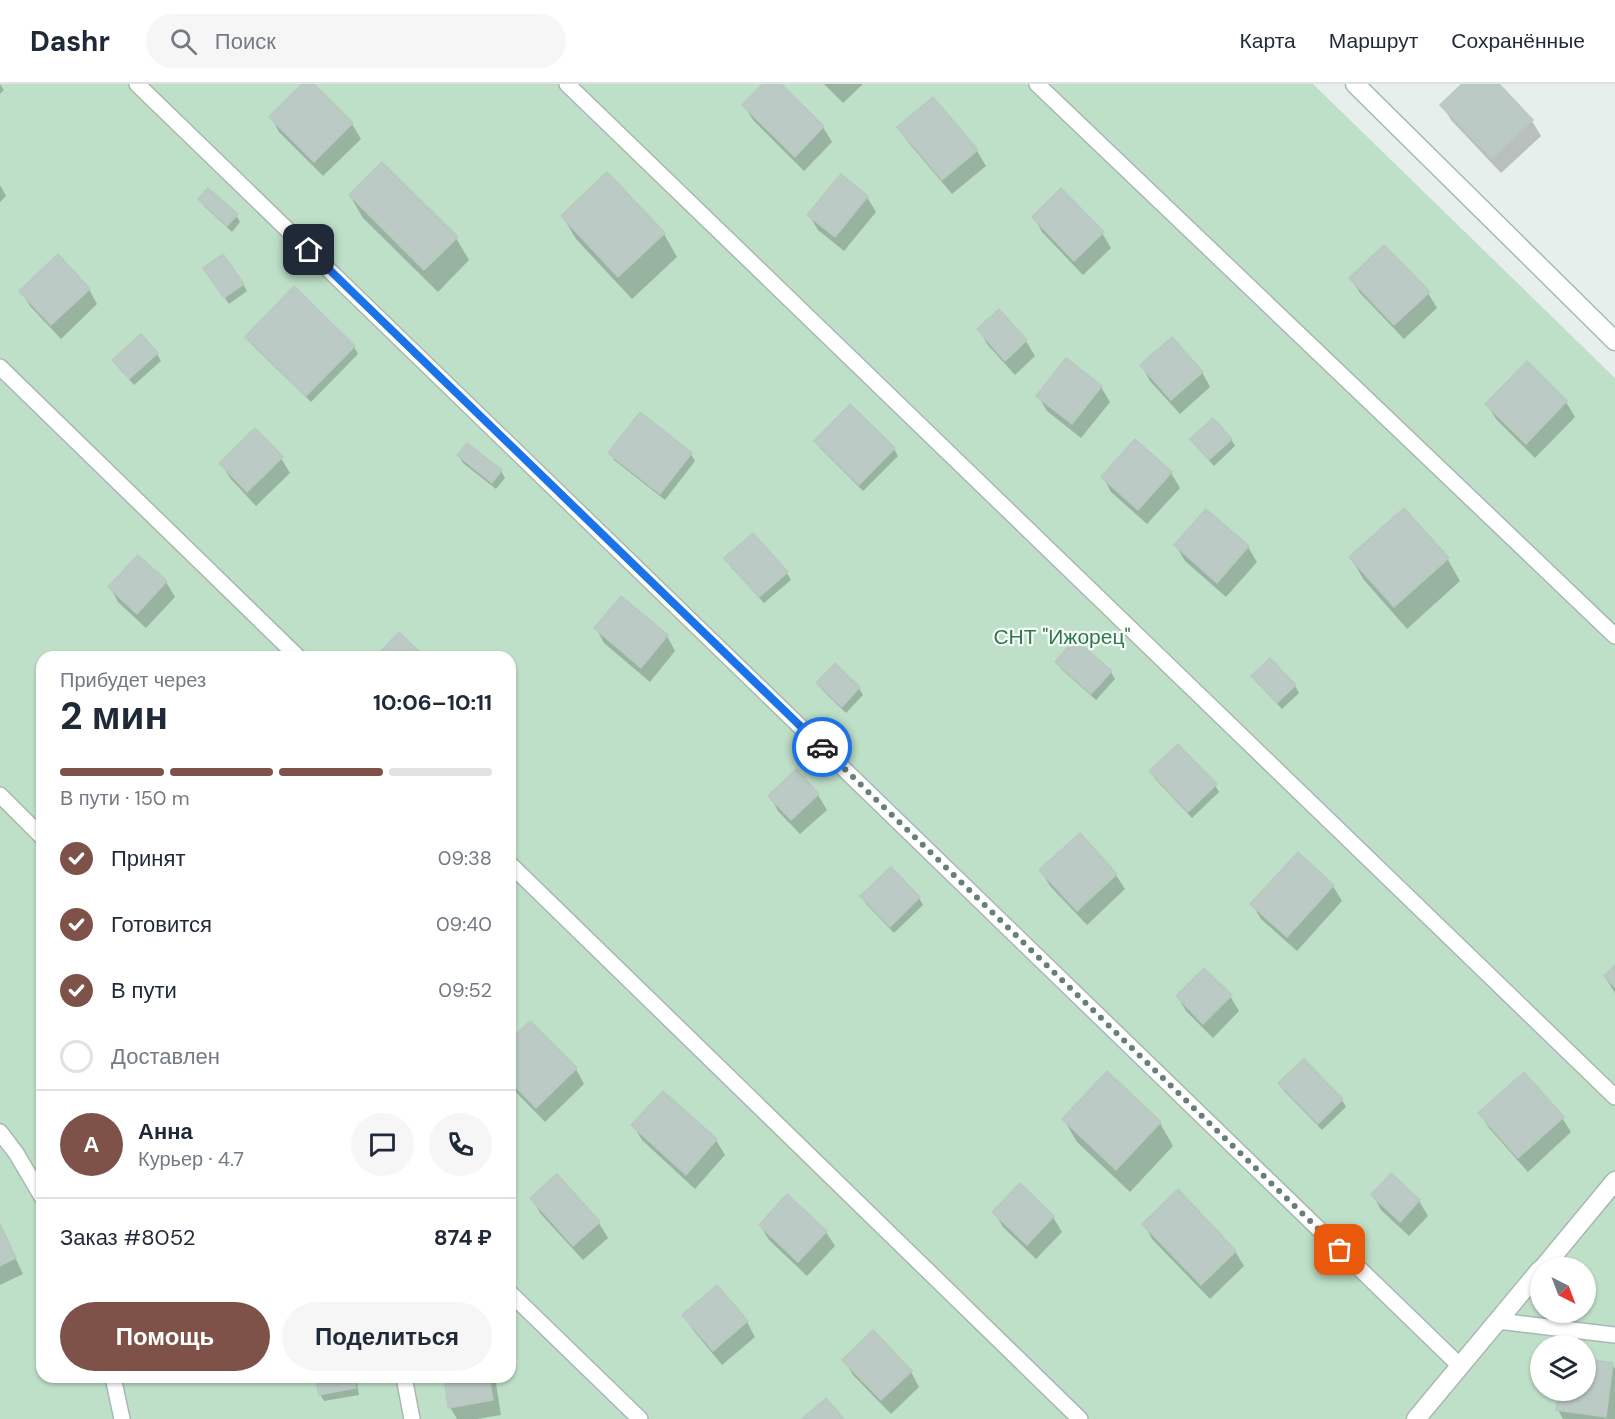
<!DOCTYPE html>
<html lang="ru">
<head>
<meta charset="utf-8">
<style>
  body { margin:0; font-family:"DM Sans",sans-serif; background:#f6f6f7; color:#1f2937; height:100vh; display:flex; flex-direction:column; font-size:22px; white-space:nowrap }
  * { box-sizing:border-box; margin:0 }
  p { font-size:20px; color:#747a83 }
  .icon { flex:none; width:33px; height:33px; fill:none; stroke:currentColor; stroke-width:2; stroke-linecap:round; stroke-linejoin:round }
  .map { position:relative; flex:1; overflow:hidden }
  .drawer { position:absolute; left:36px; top:567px; width:480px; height:732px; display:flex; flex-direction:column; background:#fff; border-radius:18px; box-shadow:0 2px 4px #0004 }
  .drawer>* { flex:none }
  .needle { width:39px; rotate:138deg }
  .fabs { position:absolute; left:1530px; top:1173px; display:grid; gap:12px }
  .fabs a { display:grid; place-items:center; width:66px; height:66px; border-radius:50%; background:#fff; box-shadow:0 2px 4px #0004; font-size:30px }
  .pin { position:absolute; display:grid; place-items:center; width:51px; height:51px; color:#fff; margin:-26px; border-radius:12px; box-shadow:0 3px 9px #0006 }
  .courier { position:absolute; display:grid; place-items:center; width:60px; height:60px; margin:-30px; border:4px solid #1a73e8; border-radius:50%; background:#fff; color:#222; box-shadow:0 2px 8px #0007 }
  .headline em { font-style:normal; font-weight:700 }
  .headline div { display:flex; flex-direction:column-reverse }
  .headline { display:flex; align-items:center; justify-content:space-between; height:102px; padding:0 24px }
  h1 { font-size:39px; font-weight:700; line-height:45px }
  .bar { display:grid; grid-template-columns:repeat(4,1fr); gap:9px 6px; align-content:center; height:72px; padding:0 24px }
  .bar i { height:8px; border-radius:4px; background:#e0e1e3 }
  .bar .selected { background:#7f5249 }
  .bar p { grid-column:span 4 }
  .line { display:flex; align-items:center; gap:15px; padding:0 24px; border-top:2px solid #e0e1e3 }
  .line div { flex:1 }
  .round { display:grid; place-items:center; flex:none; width:63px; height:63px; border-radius:32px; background:#f6f6f7 }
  ol { padding:0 24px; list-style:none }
  li { display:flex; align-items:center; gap:18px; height:66px }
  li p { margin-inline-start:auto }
  li .icon { padding:6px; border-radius:50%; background:#7f5249; color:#fff; stroke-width:4 }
  li:last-child { color:#747a83 }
  li i { width:33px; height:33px; border:3px solid #e0e1e3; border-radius:50% }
  .button { display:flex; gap:12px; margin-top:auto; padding:12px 24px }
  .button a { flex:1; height:69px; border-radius:36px; background:#7f5249; color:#fff; font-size:24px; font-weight:700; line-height:69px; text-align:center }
  .button a+a { background:#f6f6f7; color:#1f2937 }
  header { display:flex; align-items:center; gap:36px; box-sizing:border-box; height:84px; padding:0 30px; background:#fff; border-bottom:2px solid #e0e1e3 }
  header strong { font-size:28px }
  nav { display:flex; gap:33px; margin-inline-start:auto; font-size:21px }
  .search { width:420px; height:54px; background:#f6f6f7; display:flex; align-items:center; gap:15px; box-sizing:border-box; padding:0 21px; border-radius:33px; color:#747a83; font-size:22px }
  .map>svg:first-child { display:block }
  .green { fill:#bfe0c8; fill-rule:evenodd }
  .shadow { fill:#0003 }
  .building { fill:#bbcac4; stroke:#b8c9c2; stroke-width:1.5 }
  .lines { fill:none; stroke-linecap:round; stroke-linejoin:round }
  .lane-casing { stroke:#a8b8b2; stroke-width:18 }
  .street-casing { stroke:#a8b8b2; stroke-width:21 }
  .lane { stroke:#fff; stroke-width:15 }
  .street { stroke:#fff; stroke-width:18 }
  .done { stroke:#687f78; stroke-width:6; stroke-dasharray:0 10.8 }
  .route { stroke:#1a73e8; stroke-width:8 }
  .labels { text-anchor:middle; stroke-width:4.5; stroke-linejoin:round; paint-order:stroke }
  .park-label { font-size:21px; fill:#2d7a4b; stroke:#f7fbf9 }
</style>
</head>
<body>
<header>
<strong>Dashr</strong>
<div class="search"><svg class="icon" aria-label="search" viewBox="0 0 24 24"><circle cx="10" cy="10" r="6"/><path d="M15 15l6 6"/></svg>Поиск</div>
<nav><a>Карта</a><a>Маршрут</a><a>Сохранённые</a></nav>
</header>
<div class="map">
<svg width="1615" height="1335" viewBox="0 0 1615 1335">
  <rect width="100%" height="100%" fill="#e6efeb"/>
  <path class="green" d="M0 0H1313L1615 294V1335H0ZM42 573H510V1293H42ZM1540 1184H1586V1228H1540ZM1540 1262H1586V1306H1540Z"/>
  <g class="shadow">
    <polygon points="0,0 4,6 0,10"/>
    <polygon points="304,0 312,0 352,40 361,55 323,92 279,48 271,33"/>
    <polygon points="765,0 779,0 823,43 832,58 804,87 753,36 744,22"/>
    <polygon points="824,0 863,0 843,19"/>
    <polygon points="1464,0 1497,0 1532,37 1541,52 1501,89 1451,36 1442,21"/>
    <polygon points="933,15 977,67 986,82 952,110 908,58 899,43"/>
    <polygon points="607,90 664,150 677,173 632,215 576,155 563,133"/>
    <polygon points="0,101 6,112 0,118"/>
    <polygon points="350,112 456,154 469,176 438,208 363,134"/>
    <polygon points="867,113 876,128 844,167 818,146 809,131"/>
    <polygon points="200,115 236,131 240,138 232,148 204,122"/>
    <polygon points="1034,133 1102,149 1111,164 1083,191 1042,148"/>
    <polygon points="209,192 243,200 247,207 229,220"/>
    <polygon points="1351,194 1428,209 1437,224 1404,255 1360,209"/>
    <polygon points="89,205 97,220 61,255 30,222 21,207"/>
    <polygon points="999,227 1026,257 1035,272 1015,291 987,260 979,245"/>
    <polygon points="247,253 354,263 358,270 311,318 251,260"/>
    <polygon points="157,270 161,277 134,301 118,283 114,276"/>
    <polygon points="1142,282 1202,288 1210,303 1180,330 1150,297"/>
    <polygon points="1101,303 1110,318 1081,354 1047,327 1038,312"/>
    <polygon points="1566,318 1575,333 1535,374 1496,335 1487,320"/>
    <polygon points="850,322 894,365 898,372 863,407 820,364 816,357"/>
    <polygon points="1231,355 1235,362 1214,382 1196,362"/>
    <polygon points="610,369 691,370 695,377 665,416 614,376"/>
    <polygon points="459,372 501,387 505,394 496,405 463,379"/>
    <polygon points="281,374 290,389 256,422 230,394 221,379"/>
    <polygon points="1171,389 1180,404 1147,440 1111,408 1103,393"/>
    <polygon points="1176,462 1248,463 1257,478 1226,513 1185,477"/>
    <polygon points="138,473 166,498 175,513 146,544 118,518 110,503"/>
    <polygon points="1351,474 1447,474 1460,497 1407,545 1364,496"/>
    <polygon points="726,475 787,489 791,496 764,519 730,482"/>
    <polygon points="596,544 667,552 675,567 650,598 604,559"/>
    <polygon points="1057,578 1111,588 1115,595 1096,616 1061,585"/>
    <polygon points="835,581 859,604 863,611 846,629 822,606 818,599"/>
    <polygon points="1253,592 1295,602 1299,609 1282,625 1257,599"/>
    <polygon points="1151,688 1215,701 1219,708 1192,734 1155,695"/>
    <polygon points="818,711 827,726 800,750 778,727 770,712"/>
    <polygon points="1298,770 1333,802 1342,817 1297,867 1261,835 1252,820"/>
    <polygon points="891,785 919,814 923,821 894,849 866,820 862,813"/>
    <polygon points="1041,787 1116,791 1125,805 1087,841 1050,802"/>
    <polygon points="1615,883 1615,909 1605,893"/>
    <polygon points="1230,912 1239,927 1213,954 1186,927 1178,913"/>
    <polygon points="510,959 576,985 584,1000 545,1038 510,1002"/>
    <polygon points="1304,977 1342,1016 1346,1023 1322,1046 1284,1007 1280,1000"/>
    <polygon points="663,1009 716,1056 725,1071 695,1105 642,1056 633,1041"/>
    <polygon points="1480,1030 1562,1034 1571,1048 1528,1088 1489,1044"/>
    <polygon points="1064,1036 1160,1039 1173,1062 1130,1108 1077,1058"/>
    <polygon points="557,1092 599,1139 608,1154 583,1176 540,1129 532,1114"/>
    <polygon points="1373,1111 1419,1117 1428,1132 1409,1152 1381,1126"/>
    <polygon points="994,1128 1053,1133 1062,1148 1036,1175 1003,1143"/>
    <polygon points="1144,1140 1235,1167 1244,1182 1210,1215 1152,1155"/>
    <polygon points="760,1141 826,1148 835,1162 807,1192 769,1156"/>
    <polygon points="0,1142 23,1190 0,1201"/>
    <polygon points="684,1231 747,1238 755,1253 722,1281 693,1246"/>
    <polygon points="844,1276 911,1288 919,1303 891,1330 853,1291"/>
    <polygon points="1586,1277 1612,1280 1615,1285 1615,1335 1563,1335 1558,1326 1586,1306"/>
    <polygon points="317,1293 356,1293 359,1311 324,1317 320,1310"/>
    <polygon points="445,1293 495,1293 501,1331 477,1335 457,1335 450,1323"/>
  </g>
  <g class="building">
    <polygon points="302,0 314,0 353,39 314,78 269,33"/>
    <polygon points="763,0 781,0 824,42 795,73 742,21"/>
    <polygon points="1462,0 1499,0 1533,36 1492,75 1440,21"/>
    <polygon points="933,13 978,66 942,96 897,43"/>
    <polygon points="382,78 458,153 424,186 349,111"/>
    <polygon points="607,88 665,149 618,193 561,132"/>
    <polygon points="841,90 868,112 835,153 807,131"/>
    <polygon points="208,104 238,130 227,142 198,115"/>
    <polygon points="1061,104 1104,148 1074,177 1032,133"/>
    <polygon points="1384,161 1430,208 1394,241 1349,194"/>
    <polygon points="58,170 90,205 51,241 19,207"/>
    <polygon points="223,170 244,200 224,214 203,184"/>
    <polygon points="294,202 355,262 306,312 245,253"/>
    <polygon points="999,225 1027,256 1005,277 977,245"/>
    <polygon points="141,250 158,269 129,295 112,276"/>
    <polygon points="1172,253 1203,288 1171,316 1140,281"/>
    <polygon points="1066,274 1102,302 1072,340 1036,312"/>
    <polygon points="1527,277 1567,317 1526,360 1485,320"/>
    <polygon points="850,320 895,364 859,401 814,357"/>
    <polygon points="640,328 692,369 660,410 608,369"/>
    <polygon points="1213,334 1232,355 1209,376 1190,355"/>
    <polygon points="255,344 283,373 247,408 219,379"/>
    <polygon points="1135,355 1172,388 1138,426 1101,393"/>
    <polygon points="467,359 502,386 492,399 457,371"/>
    <polygon points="1404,424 1449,474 1394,523 1349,473"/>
    <polygon points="1206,425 1249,462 1217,499 1174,461"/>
    <polygon points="753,449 788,488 759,513 724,474"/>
    <polygon points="138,471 167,497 137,530 108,503"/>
    <polygon points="621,512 668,551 641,584 594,544"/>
    <polygon points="399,548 425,573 375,573"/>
    <polygon points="1075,555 1112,587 1091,610 1055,578"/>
    <polygon points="1270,574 1296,601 1277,619 1251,592"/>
    <polygon points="835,579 860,603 842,623 816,599"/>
    <polygon points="1178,660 1217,700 1188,728 1149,687"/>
    <polygon points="796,685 819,710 791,736 768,712"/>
    <polygon points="1080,749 1117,790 1077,827 1039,786"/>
    <polygon points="1298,768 1334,801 1287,853 1250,820"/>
    <polygon points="891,783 920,813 890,843 860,812"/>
    <polygon points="1615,881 1615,903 1604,892"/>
    <polygon points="1204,884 1232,911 1203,940 1176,912"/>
    <polygon points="530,937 577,984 536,1024 510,997 510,956"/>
    <polygon points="1304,975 1343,1015 1318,1040 1278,999"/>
    <polygon points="1107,987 1161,1038 1116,1086 1062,1035"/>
    <polygon points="1524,988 1564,1033 1518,1074 1478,1029"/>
    <polygon points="663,1007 717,1055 686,1091 631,1041"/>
    <polygon points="1391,1089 1420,1116 1400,1138 1371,1111"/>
    <polygon points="557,1090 600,1138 573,1162 530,1114"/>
    <polygon points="1020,1099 1054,1132 1027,1161 992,1128"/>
    <polygon points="1178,1105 1236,1167 1201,1201 1142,1140"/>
    <polygon points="787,1110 827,1147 798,1178 759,1141"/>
    <polygon points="0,1140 16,1174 0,1182"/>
    <polygon points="717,1201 748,1237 713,1267 682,1231"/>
    <polygon points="873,1246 912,1287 881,1316 842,1276"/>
    <polygon points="1586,1275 1613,1279 1606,1333 1556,1326 1559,1306 1586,1306"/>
    <polygon points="315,1293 354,1293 356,1304 319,1311"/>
    <polygon points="444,1293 489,1293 493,1316 448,1324"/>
    <polygon points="826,1314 844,1335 802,1335"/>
  </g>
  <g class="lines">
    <defs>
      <g id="lane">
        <polyline points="137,0 1460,1282"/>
        <polyline points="567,0 1615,1013"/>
        <polyline points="1037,0 1615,552"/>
        <polyline points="0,283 298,573"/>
        <polyline points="0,711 42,753"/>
        <polyline points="510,780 1080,1335"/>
        <polyline points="0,1048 16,1069 42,1113"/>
        <polyline points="510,1209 640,1335"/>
        <polyline points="1498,1237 1615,1251"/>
        <polyline points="113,1293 122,1335"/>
        <polyline points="404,1293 412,1335"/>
      </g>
      <g id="street">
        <polyline points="1355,0 1615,257"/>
        <polyline points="1543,1184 1615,1097"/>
        <polyline points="1416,1335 1540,1186"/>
      </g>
    </defs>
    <use href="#lane" class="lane-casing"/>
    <use href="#street" class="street-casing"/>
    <use href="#lane" class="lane"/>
    <use href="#street" class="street"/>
  </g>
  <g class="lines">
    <polyline class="done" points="822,663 1340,1166"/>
    <polyline class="route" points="309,166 822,663"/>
  </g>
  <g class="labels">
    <g class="park-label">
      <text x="1062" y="560">СНТ "Ижорец"</text>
    </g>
  </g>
</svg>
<div class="fabs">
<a><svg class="needle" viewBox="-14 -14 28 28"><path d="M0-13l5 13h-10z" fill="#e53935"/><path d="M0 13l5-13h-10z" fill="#747a83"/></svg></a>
<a><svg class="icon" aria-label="layers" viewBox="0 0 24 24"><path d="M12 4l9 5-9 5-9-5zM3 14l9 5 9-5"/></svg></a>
</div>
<div class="pin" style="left:1340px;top:1166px;background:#ea580c"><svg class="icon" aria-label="bag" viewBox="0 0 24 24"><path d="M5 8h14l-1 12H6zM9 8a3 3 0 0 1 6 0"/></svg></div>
<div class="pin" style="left:309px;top:166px;background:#1f2937"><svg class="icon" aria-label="home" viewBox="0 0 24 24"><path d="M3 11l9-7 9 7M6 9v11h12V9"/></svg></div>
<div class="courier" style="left:822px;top:663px"><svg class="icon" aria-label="car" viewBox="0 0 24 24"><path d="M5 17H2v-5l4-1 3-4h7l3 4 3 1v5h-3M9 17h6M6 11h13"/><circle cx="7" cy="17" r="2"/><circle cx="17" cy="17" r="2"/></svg></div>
<section class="drawer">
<div class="headline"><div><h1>2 мин</h1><p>Прибудет через</p></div><em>10:06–10:11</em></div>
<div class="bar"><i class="selected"></i><i class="selected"></i><i class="selected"></i><i></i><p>В пути · 150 m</p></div>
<ol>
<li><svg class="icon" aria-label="check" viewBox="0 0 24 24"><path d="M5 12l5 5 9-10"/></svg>Принят<p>09:38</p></li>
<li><svg class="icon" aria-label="check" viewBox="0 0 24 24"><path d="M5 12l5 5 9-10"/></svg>Готовится<p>09:40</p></li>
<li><svg class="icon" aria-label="check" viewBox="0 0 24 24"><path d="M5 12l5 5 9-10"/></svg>В пути<p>09:52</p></li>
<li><i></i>Доставлен</li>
</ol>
<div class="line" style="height:108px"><b class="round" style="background:#7f5249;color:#fff">А</b><div><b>Анна</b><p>Курьер · 4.7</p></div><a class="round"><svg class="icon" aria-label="chat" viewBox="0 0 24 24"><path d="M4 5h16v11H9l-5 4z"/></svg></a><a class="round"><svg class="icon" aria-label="phone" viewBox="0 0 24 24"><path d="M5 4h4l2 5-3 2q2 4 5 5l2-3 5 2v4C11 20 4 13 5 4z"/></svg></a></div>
<div class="line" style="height:78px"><div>Заказ #8052</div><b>874 ₽</b></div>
<div class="button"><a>Помощь</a><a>Поделиться</a></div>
</section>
</div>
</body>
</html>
